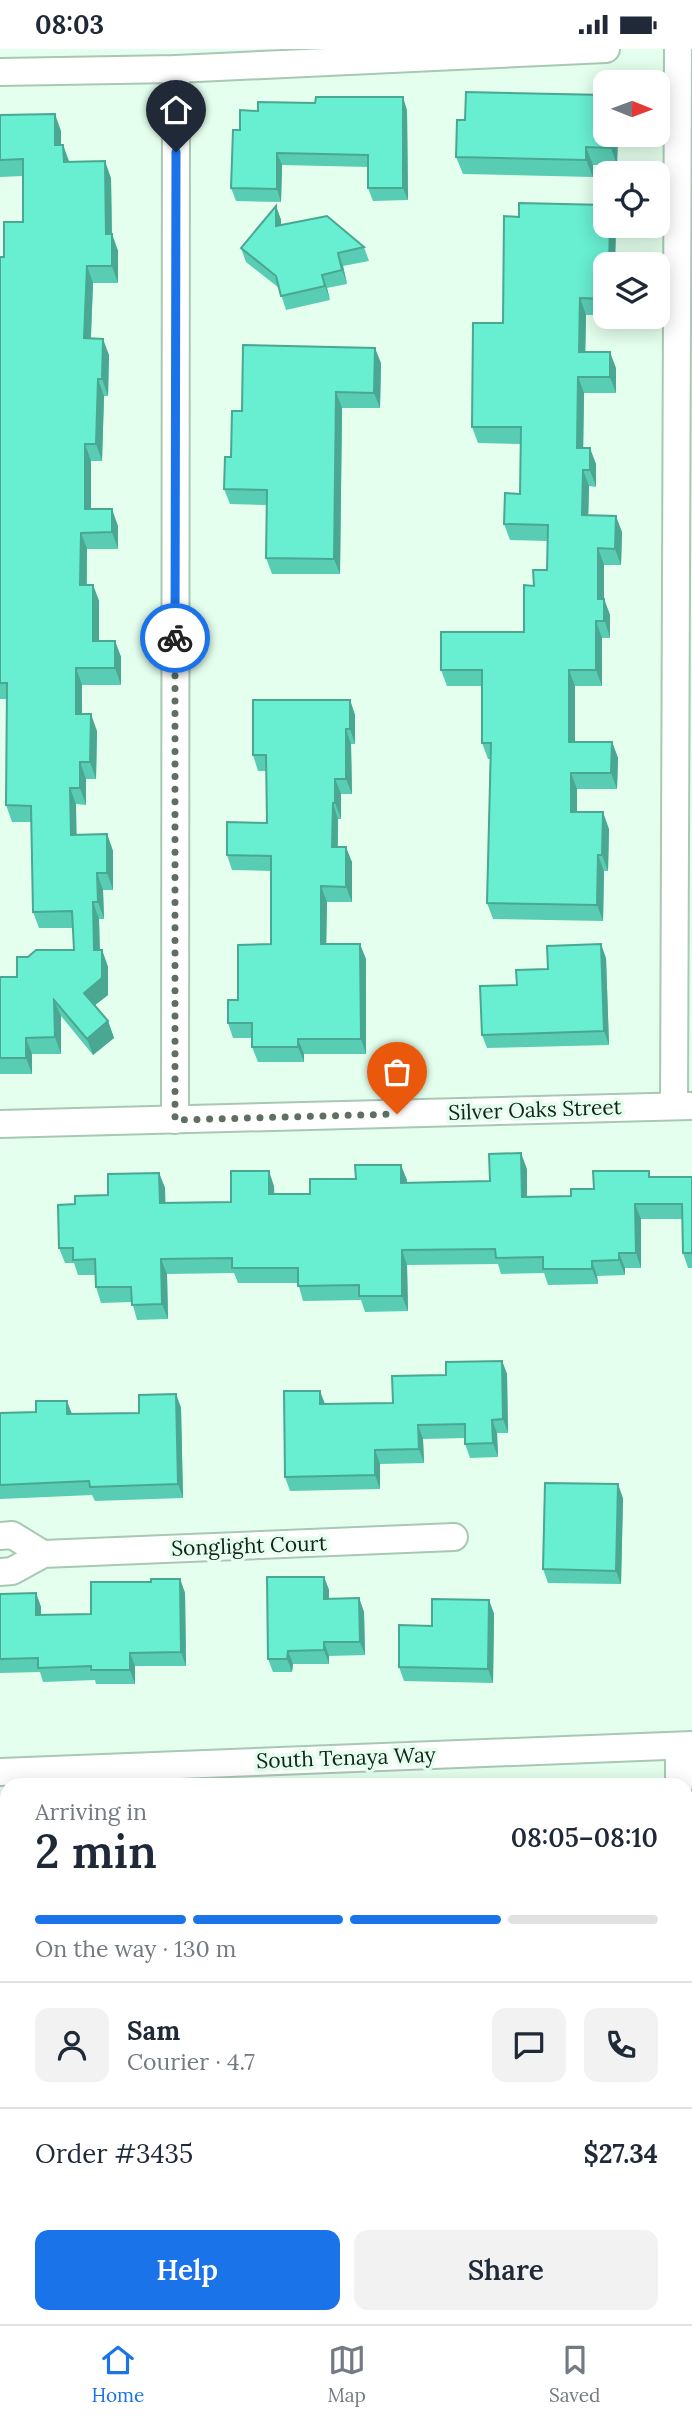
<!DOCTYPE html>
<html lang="en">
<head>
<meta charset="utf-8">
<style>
  body { margin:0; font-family:Lora,serif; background:#f2f2f3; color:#1f2937; height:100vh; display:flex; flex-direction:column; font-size:26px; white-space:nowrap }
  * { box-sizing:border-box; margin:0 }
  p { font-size:23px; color:#747a83 }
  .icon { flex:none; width:38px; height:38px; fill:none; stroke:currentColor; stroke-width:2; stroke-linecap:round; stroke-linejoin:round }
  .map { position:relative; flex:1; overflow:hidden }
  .side { position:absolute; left:0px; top:1729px; width:693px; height:546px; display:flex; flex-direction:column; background:#fff; border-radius:21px 21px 0 0; box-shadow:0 4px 18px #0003 }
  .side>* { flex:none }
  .needle { width:46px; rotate:91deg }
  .tools { position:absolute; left:593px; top:21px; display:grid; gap:14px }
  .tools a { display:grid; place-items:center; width:77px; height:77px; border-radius:14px; background:#fff; box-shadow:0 4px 18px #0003; font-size:35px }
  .pin { position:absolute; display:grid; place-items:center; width:60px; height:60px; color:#fff; margin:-72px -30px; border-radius:50% 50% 50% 0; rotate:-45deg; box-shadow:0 0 7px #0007 }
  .pin .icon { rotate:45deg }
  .courier { position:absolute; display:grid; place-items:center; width:70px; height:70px; margin:-35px; border:5px solid #1a73e8; border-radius:50%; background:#fff; color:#222; box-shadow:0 2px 9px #0007 }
  .summary em { font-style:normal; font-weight:600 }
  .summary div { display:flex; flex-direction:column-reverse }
  .summary { display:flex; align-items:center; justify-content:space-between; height:119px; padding:0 35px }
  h1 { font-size:46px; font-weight:600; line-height:52px }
  .bar { display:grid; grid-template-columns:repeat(4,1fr); gap:10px 7px; align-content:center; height:84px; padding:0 35px }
  .bar i { height:9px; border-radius:5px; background:#e0e1e3 }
  .bar .selected { background:#1a73e8 }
  .bar p { grid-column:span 4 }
  .line { display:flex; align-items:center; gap:18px; padding:0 35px; border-top:2px solid #e0e1e3 }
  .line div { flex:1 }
  .round { display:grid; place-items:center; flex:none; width:74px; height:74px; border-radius:14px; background:#f2f2f3 }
  .button { display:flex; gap:14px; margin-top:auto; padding:14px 35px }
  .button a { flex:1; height:80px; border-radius:14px; background:#1a73e8; color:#fff; font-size:28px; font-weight:600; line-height:80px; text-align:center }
  .button a+a { background:#f2f2f3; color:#1f2937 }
  .status { display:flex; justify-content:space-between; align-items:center; height:49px; padding:0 35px; background:#fff; direction:ltr }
  .status svg { height:19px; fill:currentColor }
  .tab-bar { display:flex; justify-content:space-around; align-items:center; height:98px; border-top:2px solid #e0e1e3; background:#fff; font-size:19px; color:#747a83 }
  .tab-bar a { display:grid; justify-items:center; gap:4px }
  .tab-bar .selected { color:#1a73e8 }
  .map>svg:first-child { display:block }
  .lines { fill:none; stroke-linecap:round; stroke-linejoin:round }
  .minor-casing { stroke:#a8c8b4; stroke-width:30 }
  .minor { stroke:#fff; stroke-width:26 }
  .wall { fill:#59cdb4 }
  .shaded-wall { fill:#49a792 }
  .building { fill:#68eed1; stroke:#49a792; stroke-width:2 }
  .done { stroke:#5e6f64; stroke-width:7; stroke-dasharray:0 12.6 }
  .route { stroke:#1a73e8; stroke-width:9 }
  .labels { text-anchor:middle; stroke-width:7; stroke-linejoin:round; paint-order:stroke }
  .street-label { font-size:21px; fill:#16221a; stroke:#e4ffed }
</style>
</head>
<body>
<div class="status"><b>08:03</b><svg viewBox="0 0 49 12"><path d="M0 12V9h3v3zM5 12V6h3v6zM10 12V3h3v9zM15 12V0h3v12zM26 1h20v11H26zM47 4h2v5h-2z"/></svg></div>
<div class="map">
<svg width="692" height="2275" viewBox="0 0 692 2275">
  <rect width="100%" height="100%" fill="#e4ffed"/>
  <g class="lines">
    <defs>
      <g id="minor">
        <polyline points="0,23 176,20 606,0"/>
        <polyline points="674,1057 678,0"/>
        <polyline points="175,1071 176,20"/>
        <polyline points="0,1075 690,1057"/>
        <polyline points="0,1487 12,1486 43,1505"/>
        <polyline points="0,1523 12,1522 43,1505 454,1488"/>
        <polyline points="0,1723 692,1696"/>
        <polyline points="679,1736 679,1697"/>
        <polyline points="673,2275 673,2268"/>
      </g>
    </defs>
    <use href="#minor" class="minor-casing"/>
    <use href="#minor" class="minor"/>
  </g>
  <g class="wall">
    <polygon points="407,61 408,151 373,152 368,139 368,118 282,116 281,153 236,152 231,139 240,81 258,62"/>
    <polygon points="0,66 61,82 61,96 63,96 69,112 111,129 112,185 118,202 118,234 93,234 91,290 109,306 108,347 104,347 102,412 91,412 91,460 118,477 118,500 87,500 87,536 93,536 99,552 99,592 115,592 121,608 121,636 82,636 82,665 97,682 96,730 86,730 86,756 76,755 76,786 107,785 113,802 113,841 103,841 104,870 99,870 100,901 102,901 108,918 108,946 95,956 108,972 114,989 93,1006 61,967 61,1005 32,1005 32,1025 0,1025 0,928 17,928 28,908 74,901 73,879 39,879 33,863 32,773 12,773 6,756 7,650 0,650 0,208 4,208 23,173 23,127 0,128"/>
    <polygon points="465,71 606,86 618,86 617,116 593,116 593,128 463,125 456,108"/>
    <polygon points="276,157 281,171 281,176 364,198 369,212 343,217 347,235 327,239 330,251 286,261 279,239 246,213 241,199"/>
    <polygon points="616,177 615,215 606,215 606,266 586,266 585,303 616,319 616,344 584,344 583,399 596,415 596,438 589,437 588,466 622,483 621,516 604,516 604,550 610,566 610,589 602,589 602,637 575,637 575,693 612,693 618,709 617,740 577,740 577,763 609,780 608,822 604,822 603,872 493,870 487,854 490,710 488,710 482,694 482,637 447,637 441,621 524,583 534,537 547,521 547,492 510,491 504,475 520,445 521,395 478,394 472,378 503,274"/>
    <polygon points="381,314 380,359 342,359 340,525 272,525 266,509 267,456 230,455 224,440 242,362"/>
    <polygon points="350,651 355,666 355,695 351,695 352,745 341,745 341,770 338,770 338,798 352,813 352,853 327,853 326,895 366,910 366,1005 304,1005 304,1013 258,1013 252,998 252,989 233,989 228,974 238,951 271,895 271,822 232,821 227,806 267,774 267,722 258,722 253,706"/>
    <polygon points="606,909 609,996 487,999 482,986 548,920"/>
    <polygon points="527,1120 527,1147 571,1147 594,1140 652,1128 692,1128 692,1219 688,1219 683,1204 682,1170 641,1170 641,1219 625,1219 625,1226 597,1227 598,1235 548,1236 544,1224 501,1225 498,1215 407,1216 408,1262 365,1263 361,1251 303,1252 298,1234 238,1234 234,1224 167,1225 168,1270 137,1271 132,1253 101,1254 96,1238 96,1226 78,1226 74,1214 65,1214 59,1199 75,1155 108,1146 159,1124 165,1139 165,1154 231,1153 274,1137 274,1145 310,1145 407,1131 407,1134 490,1132"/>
    <polygon points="502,1312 507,1325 508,1384 497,1384 498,1408 470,1409 465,1395 465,1389 423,1390 424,1414 380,1415 380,1440 290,1442 285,1428 325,1355 393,1354 446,1326"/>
    <polygon points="176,1345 181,1359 183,1449 95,1452 92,1446 0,1450 0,1364 72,1365 139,1364"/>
    <polygon points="623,1449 621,1535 548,1534 543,1520"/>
    <polygon points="324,1528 329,1541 329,1550 359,1549 364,1563 365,1606 329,1607 329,1615 293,1615 292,1623 273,1623 268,1610"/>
    <polygon points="180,1530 185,1544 186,1617 135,1617 135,1635 96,1635 95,1631 43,1633 40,1623 0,1624 0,1545 36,1544 41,1558 41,1566 91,1565 151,1533"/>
    <polygon points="489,1551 494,1565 493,1634 404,1632 399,1618"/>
    <polygon points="0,1821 3,1831 7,1831 7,1889 6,1889 6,1900 0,1900"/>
    <polygon points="7,2119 7,2213 4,2213 0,2199"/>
  </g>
  <g class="shaded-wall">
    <polygon points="403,48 407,61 408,151 403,139"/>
    <polygon points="55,65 61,82 61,113 55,96"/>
    <polygon points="611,86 618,86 617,116 611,99"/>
    <polygon points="63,96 69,113 64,113"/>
    <polygon points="586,98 593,116 593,128 586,111"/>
    <polygon points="277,104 282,116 281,153 277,140"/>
    <polygon points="105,112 111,129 112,202 106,185"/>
    <polygon points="276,157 281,171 281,191 276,177"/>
    <polygon points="610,177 616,177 615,215 609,215"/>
    <polygon points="112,185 118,202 118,234 112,217"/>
    <polygon points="338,204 343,217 347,235 342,221"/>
    <polygon points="87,217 93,234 90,306 84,289"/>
    <polygon points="322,226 327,239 330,251 325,237"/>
    <polygon points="580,249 586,266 585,319 579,303"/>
    <polygon points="103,290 109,306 108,347 102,330"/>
    <polygon points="375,299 381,314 380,359 374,344"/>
    <polygon points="610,303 616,319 616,344 610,328"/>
    <polygon points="578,328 584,344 583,415 577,399"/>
    <polygon points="98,330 104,347 102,412 96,395"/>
    <polygon points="336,343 342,359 340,525 334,510"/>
    <polygon points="85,395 91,412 91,477 85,460"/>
    <polygon points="590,399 596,415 596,438 590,421"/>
    <polygon points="583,421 589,437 588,482 582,466"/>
    <polygon points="112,460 118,477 118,500 112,483"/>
    <polygon points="616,467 622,483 621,516 615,500"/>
    <polygon points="81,484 87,500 86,553 80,536"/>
    <polygon points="598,499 604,516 604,550 610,566 610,589 598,550"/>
    <polygon points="93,536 99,552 99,608 93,592"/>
    <polygon points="596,572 602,589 602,637 596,621"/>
    <polygon points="115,592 121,608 121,636 115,619"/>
    <polygon points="76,619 82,636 82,682 76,665"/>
    <polygon points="569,621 575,637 575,709 569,693"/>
    <polygon points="350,651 355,666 355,695 350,680"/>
    <polygon points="91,665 97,682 96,730 90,713"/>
    <polygon points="346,680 351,695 352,745 346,730"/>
    <polygon points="612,693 618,709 617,740 611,724"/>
    <polygon points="80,713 86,730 86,756 80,739"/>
    <polygon points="571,724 577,740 577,779 571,763"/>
    <polygon points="335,730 341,745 341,770 335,754"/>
    <polygon points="70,739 76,755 77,803 71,786"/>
    <polygon points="333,754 338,770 337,813 332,798"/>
    <polygon points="603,763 609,780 608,822 602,806"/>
    <polygon points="107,785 113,802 113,841 107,824"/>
    <polygon points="346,798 352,813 352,853 346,838"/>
    <polygon points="598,806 604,822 603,872 597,856"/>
    <polygon points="97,824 103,841 104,870 98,853"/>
    <polygon points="321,837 327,853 326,910 321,895"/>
    <polygon points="93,853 99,870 100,918 94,901"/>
    <polygon points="360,895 366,910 366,1005 361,990"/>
    <polygon points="601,895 606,909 609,996 604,982"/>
    <polygon points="102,901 108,918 108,946 90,960 84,944"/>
    <polygon points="54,951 61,967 61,1005 55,988"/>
    <polygon points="108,972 114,989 93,1006 87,990"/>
    <polygon points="26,989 32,1005 32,1025 26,1009"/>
    <polygon points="298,990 304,1005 304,1013 298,998"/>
    <polygon points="521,1104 527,1120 527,1163 522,1148"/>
    <polygon points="401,1116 407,1131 407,1149 401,1134"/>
    <polygon points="269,1122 274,1137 275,1160 269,1145"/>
    <polygon points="159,1124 165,1139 166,1169 160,1154"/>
    <polygon points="635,1155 641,1170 641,1219 636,1204"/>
    <polygon points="402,1201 407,1216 408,1262 402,1247"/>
    <polygon points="619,1204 625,1219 625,1226 619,1211"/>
    <polygon points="161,1210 167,1225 168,1270 162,1255"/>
    <polygon points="592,1212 597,1227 598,1235 592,1220"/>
    <polygon points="502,1312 507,1325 508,1384 503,1370"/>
    <polygon points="320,1342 325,1355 320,1355"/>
    <polygon points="176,1345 181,1359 183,1449 178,1435"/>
    <polygon points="67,1352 72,1365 67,1365"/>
    <polygon points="492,1371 497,1384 498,1408 493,1394"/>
    <polygon points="418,1376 423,1390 424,1414 419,1400"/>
    <polygon points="375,1401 380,1415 380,1440 375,1426"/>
    <polygon points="618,1435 623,1449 621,1535 616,1522"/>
    <polygon points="324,1528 329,1541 329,1564 324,1550"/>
    <polygon points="180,1530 185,1544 186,1617 181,1603"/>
    <polygon points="36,1544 41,1558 41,1580 36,1566"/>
    <polygon points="359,1549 364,1563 365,1606 360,1593"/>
    <polygon points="489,1551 494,1565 493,1634 488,1620"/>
    <polygon points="324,1593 329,1607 329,1615 324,1601"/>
    <polygon points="288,1602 293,1615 292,1623 287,1610"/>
    <polygon points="130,1604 135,1617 135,1635 130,1621"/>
    <polygon points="0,1873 6,1889 6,1900 0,1884"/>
    <rect x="610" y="2268" width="5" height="7"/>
  </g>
  <g class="building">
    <polygon points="466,43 606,46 606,86 611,86 611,99 586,98 586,111 456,108 457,71 465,71"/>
    <polygon points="316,48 403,48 403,139 368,139 368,106 277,104 277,140 231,139 233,81 240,81 240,61 258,62 258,53 315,54"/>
    <polygon points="55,65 55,96 63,96 64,113 105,112 106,185 112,185 112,217 87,217 84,289 103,290 102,330 98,330 96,395 85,395 85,460 112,460 112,483 81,484 80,536 93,536 93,592 115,592 115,619 76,619 76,665 91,665 90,713 80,713 80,739 70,739 71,786 107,785 107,824 97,824 98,853 93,853 94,901 102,901 102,929 84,944 108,972 87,990 54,951 55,988 26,989 26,1009 0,1009 0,928 17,928 17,908 28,908 36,901 74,901 72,862 33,863 31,757 6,756 7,634 0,634 0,208 4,208 4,173 23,173 23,110 0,111 0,66"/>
    <polygon points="519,154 606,156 606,177 610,177 609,215 606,215 606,250 580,249 579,303 610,303 610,328 578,328 577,399 590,399 590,421 583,421 582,466 616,467 615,500 598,499 598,550 604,550 604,572 596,572 596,621 569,621 569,693 612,693 611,724 571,724 571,763 603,763 602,806 598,806 597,856 487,854 491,694 482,694 482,621 441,621 441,583 524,583 524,536 534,537 533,521 547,521 548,476 504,475 505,444 520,445 521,378 472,378 473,274 503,274 504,167 519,168"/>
    <polygon points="276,157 276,177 327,167 364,198 338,204 342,221 322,226 325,237 281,247 276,227 241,199"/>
    <polygon points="243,296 375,299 374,344 336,343 334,510 266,509 267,441 224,440 225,408 231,408 232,362 242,362"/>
    <polygon points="253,651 350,651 350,680 346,680 346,730 335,730 335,754 333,754 332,798 346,798 346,838 321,837 321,895 360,895 361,990 298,990 298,998 252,998 252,974 228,974 228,951 238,951 238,896 271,895 271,807 227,806 227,773 267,774 266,706 253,706"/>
    <polygon points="601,895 604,982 482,986 480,937 517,936 516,921 548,920 547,897"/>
    <polygon points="521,1104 522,1148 571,1147 571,1140 594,1140 593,1122 649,1122 649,1128 692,1128 692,1204 683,1204 682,1155 635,1155 636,1204 619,1204 619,1211 592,1212 592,1220 543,1220 543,1208 496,1209 495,1200 402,1201 402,1247 359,1247 359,1236 298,1237 298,1219 232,1219 232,1209 161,1210 162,1255 132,1256 131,1238 96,1238 95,1210 73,1211 73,1199 59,1199 58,1156 75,1155 75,1147 108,1146 108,1125 159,1124 160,1154 231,1153 231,1122 269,1122 269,1145 310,1145 310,1130 356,1130 355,1116 401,1116 401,1134 490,1132 489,1105"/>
    <polygon points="502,1312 503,1370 492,1371 493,1394 465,1395 465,1375 418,1376 419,1400 375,1401 375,1426 285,1428 284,1342 320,1342 320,1355 393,1354 392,1327 446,1326 446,1313"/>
    <polygon points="176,1345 178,1435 90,1438 89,1432 0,1436 0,1364 36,1363 36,1352 67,1352 67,1365 139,1364 139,1346"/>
    <polygon points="545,1434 618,1435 616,1522 543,1520"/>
    <polygon points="267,1528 324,1528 324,1550 359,1549 360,1593 324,1593 324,1601 288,1602 287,1610 268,1610"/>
    <polygon points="151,1530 180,1530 181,1603 130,1604 130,1621 91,1621 91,1617 38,1619 38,1609 0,1610 0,1545 36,1544 36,1566 91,1565 91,1533 151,1533"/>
    <polygon points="432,1550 489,1551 488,1620 399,1618 399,1576 432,1577"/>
    <polygon points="0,1831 7,1831 7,1873 0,1873 0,1884"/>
    <rect x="0" y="2119" width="7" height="80"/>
    <rect x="543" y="2268" width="67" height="7"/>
  </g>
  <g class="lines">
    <polyline class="done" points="175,589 175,1071 397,1065"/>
    <polyline class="route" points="175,589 176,103"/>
  </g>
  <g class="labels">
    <g class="street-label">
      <text transform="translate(535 1061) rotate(-2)" y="7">Silver Oaks Street</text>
      <text transform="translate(249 1497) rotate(-2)" y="7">Songlight Court</text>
      <text transform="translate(346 1709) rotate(-2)" y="7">South Tenaya Way</text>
    </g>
  </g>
</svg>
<div class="tools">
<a><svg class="needle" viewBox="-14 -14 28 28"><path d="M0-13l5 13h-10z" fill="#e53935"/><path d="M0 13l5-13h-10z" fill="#747a83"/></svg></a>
<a><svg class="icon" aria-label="locate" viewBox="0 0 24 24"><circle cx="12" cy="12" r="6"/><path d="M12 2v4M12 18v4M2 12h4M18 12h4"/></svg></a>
<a><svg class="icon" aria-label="layers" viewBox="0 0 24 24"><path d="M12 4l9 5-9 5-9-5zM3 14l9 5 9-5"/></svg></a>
</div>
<div class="pin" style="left:397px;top:1065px;background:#ea580c"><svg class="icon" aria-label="bag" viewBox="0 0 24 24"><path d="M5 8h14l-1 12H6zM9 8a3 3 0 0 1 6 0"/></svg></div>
<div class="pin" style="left:176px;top:103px;background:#1f2937"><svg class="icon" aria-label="home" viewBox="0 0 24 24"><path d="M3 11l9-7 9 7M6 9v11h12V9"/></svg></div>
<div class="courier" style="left:175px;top:589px"><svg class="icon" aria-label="bike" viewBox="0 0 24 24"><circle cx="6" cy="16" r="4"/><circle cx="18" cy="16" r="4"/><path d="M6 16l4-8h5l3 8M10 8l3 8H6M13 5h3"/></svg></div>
<section class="side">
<div class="summary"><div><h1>2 min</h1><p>Arriving in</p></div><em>08:05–08:10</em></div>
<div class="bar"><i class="selected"></i><i class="selected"></i><i class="selected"></i><i></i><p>On the way · 130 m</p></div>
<div class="line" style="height:126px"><a class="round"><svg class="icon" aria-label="person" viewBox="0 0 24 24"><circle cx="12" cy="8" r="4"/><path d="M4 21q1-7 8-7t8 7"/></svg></a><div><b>Sam</b><p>Courier · 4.7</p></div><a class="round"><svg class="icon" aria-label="chat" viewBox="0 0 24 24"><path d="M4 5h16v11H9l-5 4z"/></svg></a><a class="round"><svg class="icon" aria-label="phone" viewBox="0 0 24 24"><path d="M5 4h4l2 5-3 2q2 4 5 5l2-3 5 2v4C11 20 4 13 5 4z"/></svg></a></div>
<div class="line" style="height:91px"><div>Order #3435</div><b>$27.34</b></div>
<div class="button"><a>Help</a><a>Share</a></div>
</section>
</div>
<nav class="tab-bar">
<a class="selected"><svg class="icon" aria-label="home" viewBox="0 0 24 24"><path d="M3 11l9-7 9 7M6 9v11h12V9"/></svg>Home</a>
<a><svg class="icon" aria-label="map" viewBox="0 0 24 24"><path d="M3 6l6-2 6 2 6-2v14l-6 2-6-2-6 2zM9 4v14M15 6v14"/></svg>Map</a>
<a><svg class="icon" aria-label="saved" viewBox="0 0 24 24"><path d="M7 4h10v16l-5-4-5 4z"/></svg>Saved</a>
</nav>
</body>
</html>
